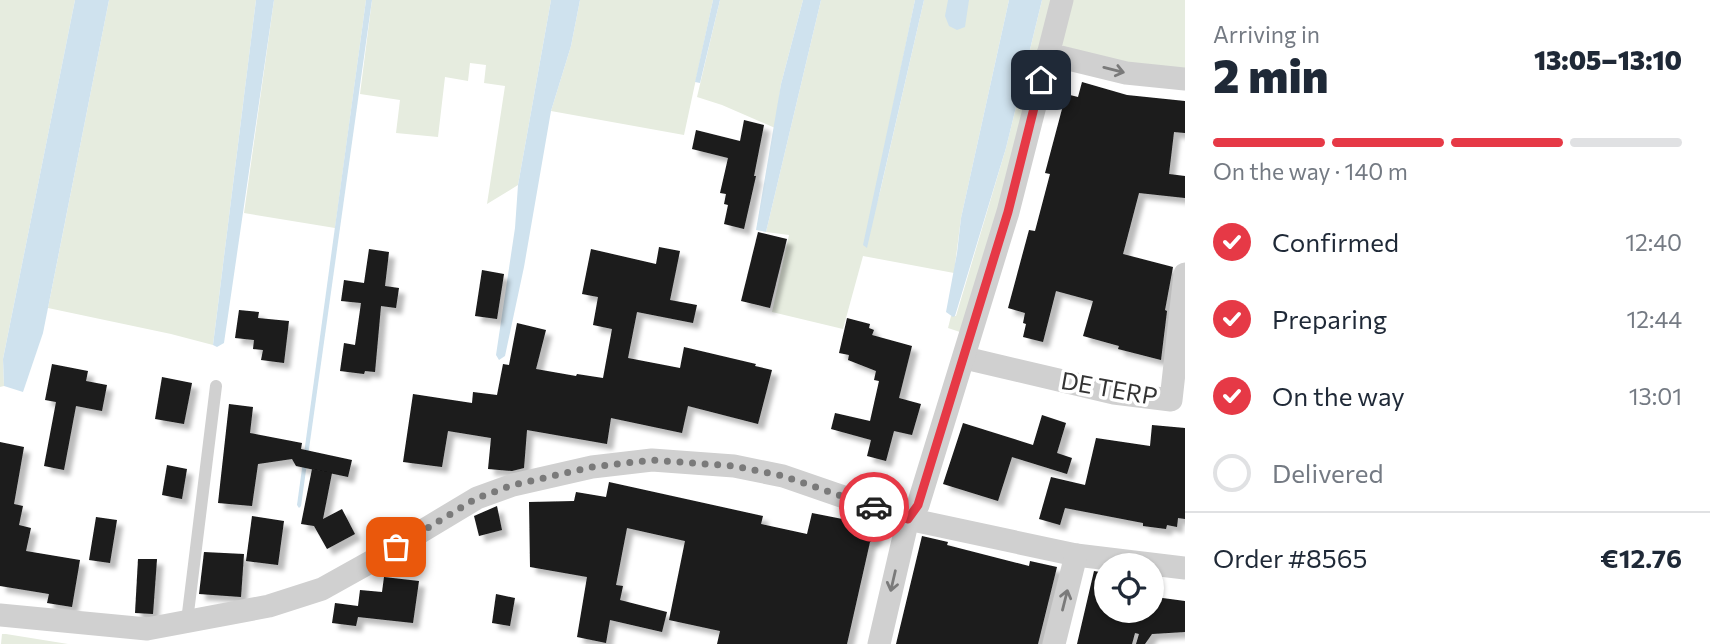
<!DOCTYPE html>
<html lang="en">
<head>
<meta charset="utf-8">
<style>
  body { margin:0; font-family:Commissioner,sans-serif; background:#f6f6f7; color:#1f2937; height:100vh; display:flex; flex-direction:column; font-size:26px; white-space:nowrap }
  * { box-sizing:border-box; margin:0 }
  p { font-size:23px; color:#747a83 }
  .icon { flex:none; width:38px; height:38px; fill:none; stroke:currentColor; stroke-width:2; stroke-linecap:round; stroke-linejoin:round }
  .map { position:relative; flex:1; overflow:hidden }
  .sheet { display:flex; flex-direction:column; background:#fff; width:525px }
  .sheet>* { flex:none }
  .fabs { position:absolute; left:1094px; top:553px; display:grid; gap:14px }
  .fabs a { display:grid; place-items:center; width:70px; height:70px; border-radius:50%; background:#fff; box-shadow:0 2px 5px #0004; font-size:35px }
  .pin { position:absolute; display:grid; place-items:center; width:60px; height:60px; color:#fff; margin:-30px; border-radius:14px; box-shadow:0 4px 10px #0006 }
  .courier { position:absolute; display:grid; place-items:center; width:70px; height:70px; margin:-35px; border:5px solid #e63946; border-radius:50%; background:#fff; color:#222; box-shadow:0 2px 9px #0007 }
  .overview em { font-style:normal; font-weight:800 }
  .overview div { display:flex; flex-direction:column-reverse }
  .overview { display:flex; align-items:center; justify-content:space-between; height:119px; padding:0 28px }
  h1 { font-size:46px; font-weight:800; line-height:52px }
  .bar { display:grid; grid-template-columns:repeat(4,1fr); gap:10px 7px; align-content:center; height:84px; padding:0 28px }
  .bar i { height:9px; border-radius:5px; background:#e0e1e3 }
  .bar .selected { background:#e63946 }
  .bar p { grid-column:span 4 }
  .line { display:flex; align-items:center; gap:18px; padding:0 28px; border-top:2px solid #e0e1e3 }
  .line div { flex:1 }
  ol { padding:0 28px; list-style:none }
  li { display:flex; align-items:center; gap:21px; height:77px }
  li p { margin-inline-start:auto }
  li .icon { padding:7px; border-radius:50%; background:#e63946; color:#fff; stroke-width:4 }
  li:last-child { color:#747a83 }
  li i { width:38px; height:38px; border:4px solid #e0e1e3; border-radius:50% }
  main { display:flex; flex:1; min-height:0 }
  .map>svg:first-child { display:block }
  .green { fill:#e6ecdf }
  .water { fill:#cfe2ee }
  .building { fill:#1a1a1a; filter:url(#shadow) }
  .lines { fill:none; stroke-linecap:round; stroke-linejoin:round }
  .lane { stroke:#d0d0d0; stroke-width:12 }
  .street { stroke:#d0d0d0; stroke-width:23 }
  .oneway { stroke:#7a7a7a }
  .done { stroke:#7a7a7a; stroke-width:7; stroke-dasharray:0 12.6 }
  .route { stroke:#e63946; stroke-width:9 }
  .labels { text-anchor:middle; stroke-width:7; stroke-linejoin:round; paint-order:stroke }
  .street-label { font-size:24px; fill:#333; stroke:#fff }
</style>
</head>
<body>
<main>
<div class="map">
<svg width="1185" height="644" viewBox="0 0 1185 644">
  <defs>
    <filter id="shadow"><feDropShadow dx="6" dy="6" stdDeviation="2" flood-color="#0004"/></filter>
  </defs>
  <rect width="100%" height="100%" fill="#fff"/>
  <g class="green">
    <polygon points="0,0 75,0 3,359 4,386 0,387"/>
    <polygon points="109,0 256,0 213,345 171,334 48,308"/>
    <polygon points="274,0 366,0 335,228 244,213"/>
    <polygon points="372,0 551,0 518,185 487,204 505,86 484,83 486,65 470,63 468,81 445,77 438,137 396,133 400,100 360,94"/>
    <polygon points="580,0 713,0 684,135 551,111 571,46"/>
    <polygon points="720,0 803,0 781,84 775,128 722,105 697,97"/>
    <polygon points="821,0 915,0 864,247 880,192 924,0 1009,0 961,218 954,273 863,256 843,329 772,312 789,235 766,232"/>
    <polygon points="1042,0 1056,0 966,334 948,328 951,316 956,316 1006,148"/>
    <polygon points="1067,0 1185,0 1185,73 1065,50 1058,37"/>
    <polygon points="2,634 6,634 68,644 1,644"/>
  </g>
  <g class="water">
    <polygon points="75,0 109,0 43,333 23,392 4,386 3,359"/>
    <polygon points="256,0 274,0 224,343 217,347 213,345"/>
    <polygon points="366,0 372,0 301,506 299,508 297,505"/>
    <polygon points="551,0 580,0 571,46 551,111 524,267 505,356 499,360 496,355 515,228 518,185"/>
    <polygon points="713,0 720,0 700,83 695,82"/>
    <polygon points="803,0 821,0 766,232 756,230 781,84"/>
    <polygon points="915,0 924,0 867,248 863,245"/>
    <polygon points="948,0 969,0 965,27 957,30 949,26 945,16"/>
    <polygon points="1009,0 1042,0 1006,148 955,316 953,317 946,312 957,253 961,218"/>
  </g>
  <g class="building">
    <polygon points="1082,82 1127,95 1185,101 1185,133 1174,132 1169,174 1185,176 1185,198 1139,193 1123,254 1173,267 1165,310 1167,311 1161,360 1118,349 1119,346 1083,336 1093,301 1056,291 1043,342 1023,337 1026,324 1023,323 1025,313 1008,308 1029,230 1035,231 1050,174 1045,173 1066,94 1078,97"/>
    <polygon points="744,120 764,125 754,176 756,176 744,229 724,224 728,205 724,204 726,194 720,193 728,158 692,149 696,130 740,141"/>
    <polygon points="758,232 787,239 770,308 741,301"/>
    <polygon points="659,247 680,251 670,300 697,305 693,323 637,312 628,358 680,368 684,347 756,364 755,366 772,370 758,424 688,406 682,433 611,418 607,444 527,430 524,468 512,471 488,469 491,438 448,431 442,467 403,462 413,394 472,403 473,392 497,395 503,364 509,365 517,323 546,330 536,369 576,376 577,374 603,378 612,329 593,325 598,297 582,294 591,249 656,264"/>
    <polygon points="369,249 389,252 385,286 399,288 396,308 381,306 375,372 365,371 364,374 340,371 344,343 355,345 361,303 341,301 344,280 364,283"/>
    <polygon points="482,270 504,274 497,319 475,316"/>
    <polygon points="239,310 259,312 258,318 289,321 284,363 261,360 263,350 253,349 254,340 235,338"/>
    <polygon points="847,318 870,324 869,328 874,330 872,335 912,346 899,398 921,404 912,435 894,431 886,461 867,456 871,440 831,429 835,413 870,421 879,381 874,380 876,371 848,360 849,355 839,353"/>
    <polygon points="52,364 88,371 86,381 107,385 102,411 76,406 64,470 44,466 56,402 45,400"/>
    <polygon points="162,377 192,383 184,424 155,419"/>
    <polygon points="229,404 253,407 250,433 302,443 301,449 352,460 348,477 296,466 292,459 258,464 252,506 218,503"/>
    <polygon points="1042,415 1066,423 1057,453 1072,458 1067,474 1012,457 998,501 943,484 963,423 1033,445"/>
    <polygon points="1152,425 1185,428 1185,519 1178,518 1177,527 1167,525 1166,529 1143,526 1143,523 1065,508 1060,525 1039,519 1051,477 1085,485 1096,438 1150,446"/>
    <polygon points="0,442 24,447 14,504 23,506 19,525 31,528 26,551 80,560 72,607 47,603 49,594 0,586"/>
    <polygon points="167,465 187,469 182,499 162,495"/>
    <polygon points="312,469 332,473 323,519 342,509 355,534 327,549 314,526 301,524"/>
    <polygon points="609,482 763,516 761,524 807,534 812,513 878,526 875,539 870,542 847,644 717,644 720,631 669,620 685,541 627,528 616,585 623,586 620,600 667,612 662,632 610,620 606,643 577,637 587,577 530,567 529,502 574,501 576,492 606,497"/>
    <polygon points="497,506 502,530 479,536 474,516"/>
    <polygon points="252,516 284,521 278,565 246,561"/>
    <polygon points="96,517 117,520 110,563 89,560"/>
    <polygon points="922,536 948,542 947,545 1029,566 1030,561 1057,567 1038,644 896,644"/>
    <polygon points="204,552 244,554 241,597 199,594"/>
    <polygon points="138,559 157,559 153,614 135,613"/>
    <polygon points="1094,571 1106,573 1106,611 1120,611 1143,616 1144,611 1152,611 1152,601 1154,602 1155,597 1185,601 1185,632 1152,634 1145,644 1136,644 1139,634 1135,633 1132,644 1077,644"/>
    <polygon points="384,577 419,581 413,623 358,617 356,626 332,623 335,603 358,606 360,590 382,592"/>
    <polygon points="496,594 515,598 510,626 492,623"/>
  </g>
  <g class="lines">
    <polyline class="lane" points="187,621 216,386"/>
    <g class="street">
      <polyline points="1048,54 1126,73 1185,79"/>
      <polyline points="965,358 1114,393 1171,400 1185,274"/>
      <polyline points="0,615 147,629 269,606 322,589 374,560 477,498 513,485 592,467 652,460 734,466 783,476 908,519 1076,555 1185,568"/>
      <polyline points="879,644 908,519 918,505 1008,212 1062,0"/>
      <polyline points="1054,644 1076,555"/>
    </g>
  </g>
  <defs><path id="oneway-shaft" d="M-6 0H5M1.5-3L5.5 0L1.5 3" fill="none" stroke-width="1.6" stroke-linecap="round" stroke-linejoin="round" transform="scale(1.75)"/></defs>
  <g class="oneway">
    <use href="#oneway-shaft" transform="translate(1114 70) rotate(14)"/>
    <use href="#oneway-shaft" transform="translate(893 581) rotate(103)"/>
    <use href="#oneway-shaft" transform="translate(1065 600) rotate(-76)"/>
  </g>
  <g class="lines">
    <polyline class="done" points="396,547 477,498 513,485 592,467 652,460 734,466 783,476 874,507"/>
    <polyline class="route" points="874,507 908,519 918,505 1008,212 1041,80"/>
  </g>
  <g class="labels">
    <g class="street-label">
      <text transform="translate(1109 389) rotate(10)" y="8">DE TERP</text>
    </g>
  </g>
</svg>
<div class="fabs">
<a><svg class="icon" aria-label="locate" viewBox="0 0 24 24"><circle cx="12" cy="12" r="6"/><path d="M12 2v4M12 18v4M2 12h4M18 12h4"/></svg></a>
</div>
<div class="pin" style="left:396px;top:547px;background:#ea580c"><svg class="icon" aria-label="bag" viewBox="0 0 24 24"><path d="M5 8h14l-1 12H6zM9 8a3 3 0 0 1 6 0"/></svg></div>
<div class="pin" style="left:1041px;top:80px;background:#1f2937"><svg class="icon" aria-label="home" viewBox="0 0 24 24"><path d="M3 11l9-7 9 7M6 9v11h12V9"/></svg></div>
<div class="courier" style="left:874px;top:507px"><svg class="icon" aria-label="car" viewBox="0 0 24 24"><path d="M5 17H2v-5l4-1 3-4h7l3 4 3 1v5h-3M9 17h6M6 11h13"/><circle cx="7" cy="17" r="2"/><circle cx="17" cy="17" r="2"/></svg></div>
</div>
<section class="sheet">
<div class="overview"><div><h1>2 min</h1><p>Arriving in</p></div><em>13:05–13:10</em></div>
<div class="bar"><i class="selected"></i><i class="selected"></i><i class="selected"></i><i></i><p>On the way · 140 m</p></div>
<ol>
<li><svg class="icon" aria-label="check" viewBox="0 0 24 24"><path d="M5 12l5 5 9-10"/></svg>Confirmed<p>12:40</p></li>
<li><svg class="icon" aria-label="check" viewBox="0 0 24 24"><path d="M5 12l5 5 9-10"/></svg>Preparing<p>12:44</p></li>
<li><svg class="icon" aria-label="check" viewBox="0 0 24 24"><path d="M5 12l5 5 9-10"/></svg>On the way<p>13:01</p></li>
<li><i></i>Delivered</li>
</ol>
<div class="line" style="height:91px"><div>Order #8565</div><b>€12.76</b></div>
</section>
</main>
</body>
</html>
